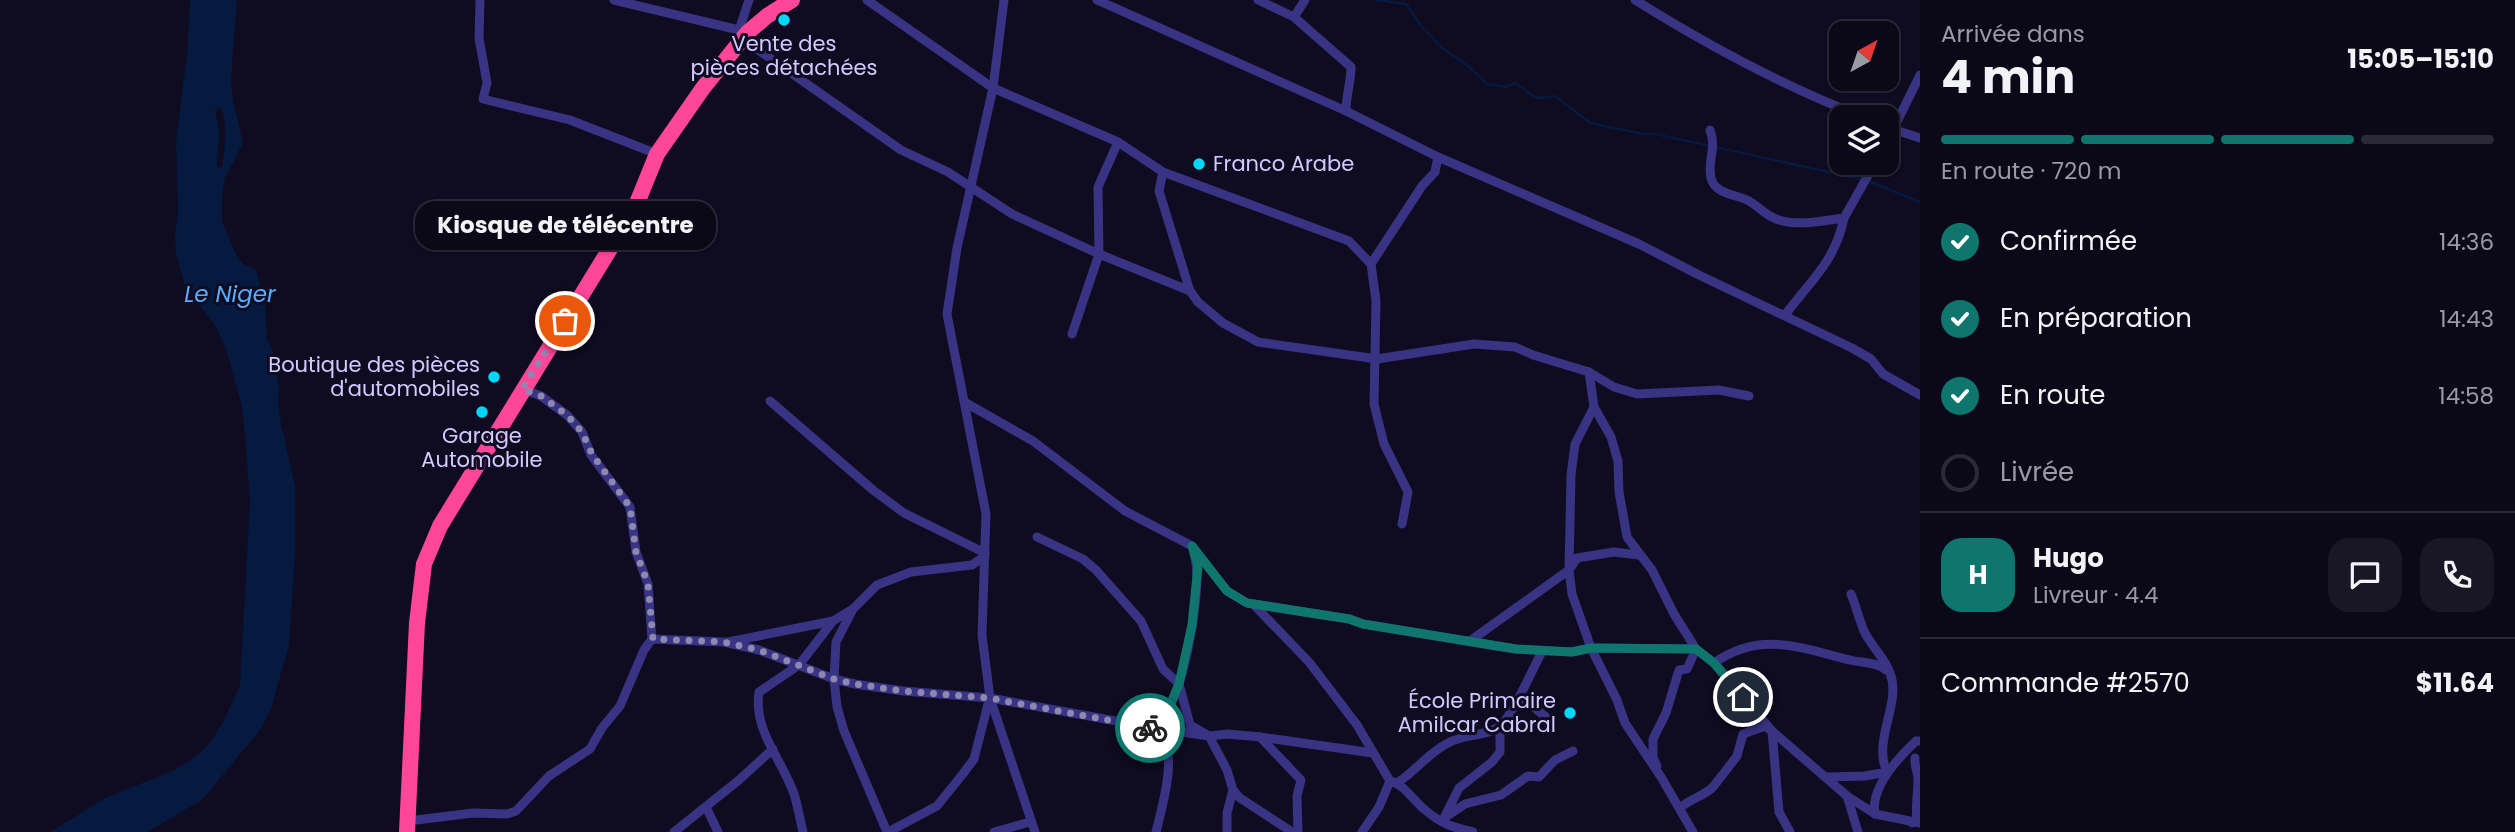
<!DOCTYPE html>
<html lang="fr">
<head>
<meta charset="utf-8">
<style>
  body { margin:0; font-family:Poppins,sans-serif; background:#191625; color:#f1f3f6; height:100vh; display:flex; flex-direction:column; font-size:26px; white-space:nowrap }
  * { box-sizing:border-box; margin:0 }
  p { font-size:23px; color:#9a9aa2 }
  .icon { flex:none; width:38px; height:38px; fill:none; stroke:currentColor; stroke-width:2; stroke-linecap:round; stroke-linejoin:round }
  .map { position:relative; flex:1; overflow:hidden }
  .sheet { display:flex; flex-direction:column; background:#0b0818; width:595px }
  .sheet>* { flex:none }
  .needle { width:46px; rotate:40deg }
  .fabs { position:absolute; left:1829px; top:21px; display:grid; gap:14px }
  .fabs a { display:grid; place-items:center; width:70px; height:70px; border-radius:14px; background:#0b0818; box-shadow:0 2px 5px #0004,0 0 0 2px #2b2937; font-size:35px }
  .pin { position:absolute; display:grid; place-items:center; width:60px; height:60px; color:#fff; margin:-30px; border:4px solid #fff; border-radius:50%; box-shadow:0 2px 7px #0007 }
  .courier { position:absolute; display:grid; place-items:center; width:70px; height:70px; margin:-35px; border:5px solid #0f766e; border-radius:50%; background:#fff; color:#222; box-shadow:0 2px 9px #0007 }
  .bubble { position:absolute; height:49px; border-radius:21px; background:#0b0818; box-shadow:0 2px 5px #0004,0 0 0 2px #2b2937; font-size:23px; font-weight:700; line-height:49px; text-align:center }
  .headline em { font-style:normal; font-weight:700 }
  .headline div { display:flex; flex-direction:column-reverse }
  .headline { display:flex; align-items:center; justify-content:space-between; height:119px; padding:0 21px }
  h1 { font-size:46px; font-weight:700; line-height:52px }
  .bar { display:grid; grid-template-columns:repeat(4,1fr); gap:10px 7px; align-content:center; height:84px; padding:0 21px }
  .bar i { height:9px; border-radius:5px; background:#2b2937 }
  .bar .current { background:#0f766e }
  .bar p { grid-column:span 4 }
  .line { display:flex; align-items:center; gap:18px; padding:0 21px; border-top:2px solid #2b2937 }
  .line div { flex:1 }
  .round { display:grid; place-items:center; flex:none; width:74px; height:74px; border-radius:21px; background:#191625 }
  ol { padding:0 21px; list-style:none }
  li { display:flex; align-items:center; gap:21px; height:77px }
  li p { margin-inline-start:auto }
  li .icon { padding:7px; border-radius:50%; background:#0f766e; color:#fff; stroke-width:4 }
  li:last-child { color:#9a9aa2 }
  li i { width:38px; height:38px; border:4px solid #2b2937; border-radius:50% }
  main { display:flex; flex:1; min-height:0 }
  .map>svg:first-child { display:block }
  .water { fill:#06193f; fill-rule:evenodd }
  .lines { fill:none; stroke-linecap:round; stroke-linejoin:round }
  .stream { stroke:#06193f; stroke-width:2.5 }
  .street { stroke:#383383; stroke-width:9 }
  .highway { stroke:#ff4699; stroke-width:16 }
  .done { stroke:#8e88b1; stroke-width:7; stroke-dasharray:0 12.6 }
  .route { stroke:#0f766e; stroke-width:9 }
  .poi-dot { fill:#00d6f6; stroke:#0f0b20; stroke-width:2.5 }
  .labels { text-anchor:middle; stroke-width:6; stroke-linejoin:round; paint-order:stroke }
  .poi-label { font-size:21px; fill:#d2cbff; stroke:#0f0b20 }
  .water-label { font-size:23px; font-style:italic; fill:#59adff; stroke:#0f0b20 }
</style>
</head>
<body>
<main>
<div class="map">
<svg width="1920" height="832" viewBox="0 0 1920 832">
  <rect width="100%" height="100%" fill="#0f0b20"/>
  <path class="water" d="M190 0H237L231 79 233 100 243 143 225 178 222 197V220L237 257 244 265 253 268 257 272 265 304 267 339 273 352 279 386 278 403 281 423 295 486V556L289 645 271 709 261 729 202 800 147 832H50L105 798 175 770 199 754 212 740 224 720 240 685 250 500 244 425 241 403 226 350 217 329 206 313 186 291 176 253 175 237 178 211 176 141 187 55ZM218 108 221 109C228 126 225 148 222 166L219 168 217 166 219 133 215 110Z"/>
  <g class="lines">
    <g class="stream">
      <path d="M1376 0 1406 4 1422 27 1442 48 1467 65 1487 84 1506 87 1515 83C1536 95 1527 101 1555 96L1590 123 1643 134H1655L1861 179"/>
      <polyline points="1868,181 1920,202"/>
    </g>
    <g class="street">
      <polyline points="480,0 479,38 487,83 483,99 570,120 657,154"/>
      <polyline points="614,0 739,30 744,40 901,150 948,172 1012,214 1099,254 1190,291 1198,302 1223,323 1258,342 1377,359 1474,344 1515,347 1533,355 1589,372 1614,387 1637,394 1719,390 1749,396"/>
      <polyline points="867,0 993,88 1118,142 1163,172 1349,241 1371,264"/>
      <polyline points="1004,0 993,88 957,248 947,314 986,514 982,635 990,698 1035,832"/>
      <polyline points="1097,0 1346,111 1438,157 1639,244 1699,275 1852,348 1871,359 1883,374 1920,395"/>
      <path d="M1258 0 1294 17 1351 67C1351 82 1346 95 1346 111"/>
      <path d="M1635 0C1707 45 1783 86 1863 117"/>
      <polyline points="1294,17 1305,0"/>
      <polyline points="739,30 749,0"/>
      <polyline points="1886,127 1920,138"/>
      <path d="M1710 130C1717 148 1707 161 1711 178 1715 194 1734 194 1747 200 1758 205 1766 217 1779 220 1800 226 1823 221 1844 218L1875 163"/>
      <polyline points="1886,144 1920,75"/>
      <polyline points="1163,172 1159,191 1190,291"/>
      <path d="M1785 315C1811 280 1835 262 1844 218"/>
      <polyline points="1072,334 1099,254 1098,187 1118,142"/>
      <polyline points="1589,372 1594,407 1611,437 1618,461 1619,492 1627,537 1652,570 1674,614 1696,649 1687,669 1679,670 1666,713 1653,739 1653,758 1657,766"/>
      <polyline points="522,389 541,396 567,415 582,432 591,455 630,507 636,552 648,584 652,639"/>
      <polyline points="770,401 873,490 904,513 985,553"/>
      <polyline points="966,403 1033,441 1125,511 1192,546 1227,591 1247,603 1350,619 1363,624 1515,649 1572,652 1591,648 1696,649 1714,663 1772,731 1847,796 1875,814 1920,823"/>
      <polyline points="1594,407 1575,444 1571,475 1569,570 1572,594 1591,648 1617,700 1625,723 1661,777 1693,832"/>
      <polyline points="1402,524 1408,492 1384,444 1374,404 1376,301 1371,264 1422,186 1435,172 1438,157"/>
      <polyline points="1037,537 1083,559 1096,570 1141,621 1163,669 1179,684 1190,725 1209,736 1227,770 1233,790 1227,813 1227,832"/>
      <path d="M1254 605 1309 662 1357 725 1390 781C1404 784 1413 800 1424 809 1441 824 1452 827 1473 832"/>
      <polyline points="1470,641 1569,570 1577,558 1614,552 1639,555"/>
      <polyline points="728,642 833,621"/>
      <path d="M1714 663C1761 630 1800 648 1850 660 1861 663 1878 662 1886 670"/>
      <polyline points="1520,696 1552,722"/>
      <polyline points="1500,726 1500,752 1492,762 1459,788 1444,818 1465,804 1501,795 1528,776 1539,777 1555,760 1573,751"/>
      <polyline points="1260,737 1301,780 1297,796 1298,832"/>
      <path d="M1827 777 1865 776 1887 772C1872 740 1902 703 1890 673 1885 658 1871 646 1864 631 1859 619 1856 606 1851 594"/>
      <path d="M1397 783C1416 771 1428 753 1448 743 1464 734 1485 737 1500 726 1513 716 1533 667 1543 650"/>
      <polyline points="1233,790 1240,798 1292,832"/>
      <polyline points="1847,796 1858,832"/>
      <polyline points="706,807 718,832"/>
      <path d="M1680 808C1690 799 1704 796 1713 787L1737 756 1743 734 1765 726 1772 731 1779 812 1790 832"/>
      <path d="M1875 814C1870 788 1898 758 1916 741H1920"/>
      <polyline points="408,821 473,813 507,814 516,811 549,776 590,749 602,728 620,706 644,650 652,639 724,642 759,650 834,679 855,684 903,691 990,698 1160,729 1209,736 1228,734 1260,737 1373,753"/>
      <path d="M1912 823 1917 820C1915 806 1918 794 1918 780 1918 771 1914 767 1915 758"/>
      <polyline points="674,832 739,780 773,749"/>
      <path d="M803 832C800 820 798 806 794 794 782 759 753 731 759 692L799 665 833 621 851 610"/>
      <polyline points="887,832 844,731 837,707 834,679 836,642 853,609 877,585 911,572 972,565 985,556"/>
      <polyline points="888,832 937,806 962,775 974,759 989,700"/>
      <polyline points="994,832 1030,822"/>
      <path d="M1156 832C1163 803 1178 755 1160 729 1166 714 1174 699 1179 684 1188 655 1203 582 1194 554"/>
      <polyline points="1362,832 1379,807 1390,781"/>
    </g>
    <polyline class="highway" points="407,832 417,623 424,564 440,526 635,208 657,154 703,88 748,32 767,16 792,0"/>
  </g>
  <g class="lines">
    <polyline class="done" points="565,321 522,389 541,396 567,415 582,432 592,454 630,507 636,552 648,584 653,639 723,642 759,650 834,679 855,684 903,691 989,698 1150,728"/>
    <polyline class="route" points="1150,728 1160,729 1179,684 1192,625 1198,566 1192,546 1227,591 1247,603 1349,619 1363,624 1516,649 1572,652 1591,648 1696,649 1714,663 1743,697"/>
  </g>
  <g class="poi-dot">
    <circle cx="784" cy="20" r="7"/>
    <circle cx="1199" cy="164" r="7"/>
    <circle cx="494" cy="377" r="7"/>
    <circle cx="482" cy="412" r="7"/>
    <circle cx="1570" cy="713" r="7"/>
  </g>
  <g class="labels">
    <g class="poi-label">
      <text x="784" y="51">Vente des<tspan x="784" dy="24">pièces détachées</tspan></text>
      <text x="1213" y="171" text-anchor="start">Franco Arabe</text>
      <text x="480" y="372" text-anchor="end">Boutique des pièces<tspan x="480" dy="24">d'automobiles</tspan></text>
      <text x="482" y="443">Garage<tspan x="482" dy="24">Automobile</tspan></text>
      <text x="1556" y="708" text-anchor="end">École Primaire<tspan x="1556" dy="24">Amilcar Cabral</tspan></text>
    </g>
    <g class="water-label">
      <text x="230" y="302">Le Niger</text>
    </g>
  </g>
</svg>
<div class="fabs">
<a><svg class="needle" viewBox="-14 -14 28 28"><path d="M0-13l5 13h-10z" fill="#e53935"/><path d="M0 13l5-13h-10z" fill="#9a9aa2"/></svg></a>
<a><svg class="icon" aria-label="layers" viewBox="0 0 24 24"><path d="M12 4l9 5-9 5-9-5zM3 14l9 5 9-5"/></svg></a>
</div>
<div class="pin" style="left:565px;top:321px;background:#ea580c"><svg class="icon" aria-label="bag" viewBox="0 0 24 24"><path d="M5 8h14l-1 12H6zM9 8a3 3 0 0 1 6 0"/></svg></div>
<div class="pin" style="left:1743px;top:697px;background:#1f2937"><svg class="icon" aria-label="home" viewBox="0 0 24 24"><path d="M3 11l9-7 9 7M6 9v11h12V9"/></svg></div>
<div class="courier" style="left:1150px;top:728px"><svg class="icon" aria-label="bike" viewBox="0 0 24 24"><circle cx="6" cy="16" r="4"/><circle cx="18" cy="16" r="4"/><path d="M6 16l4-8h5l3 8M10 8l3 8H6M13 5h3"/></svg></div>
<div class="bubble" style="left:415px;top:201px;width:301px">Kiosque de télécentre</div>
</div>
<section class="sheet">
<div class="headline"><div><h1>4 min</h1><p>Arrivée dans</p></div><em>15:05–15:10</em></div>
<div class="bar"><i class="current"></i><i class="current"></i><i class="current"></i><i></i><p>En route · 720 m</p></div>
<ol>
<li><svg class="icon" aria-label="check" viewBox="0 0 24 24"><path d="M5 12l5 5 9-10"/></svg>Confirmée<p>14:36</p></li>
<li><svg class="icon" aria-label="check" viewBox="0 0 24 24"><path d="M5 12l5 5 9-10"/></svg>En préparation<p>14:43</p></li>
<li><svg class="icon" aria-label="check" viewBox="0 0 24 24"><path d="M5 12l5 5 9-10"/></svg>En route<p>14:58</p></li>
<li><i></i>Livrée</li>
</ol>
<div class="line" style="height:126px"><b class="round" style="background:#0f766e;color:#fff">H</b><div><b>Hugo</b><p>Livreur · 4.4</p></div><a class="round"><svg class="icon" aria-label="chat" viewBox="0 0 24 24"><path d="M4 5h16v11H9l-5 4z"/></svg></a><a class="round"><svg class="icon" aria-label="phone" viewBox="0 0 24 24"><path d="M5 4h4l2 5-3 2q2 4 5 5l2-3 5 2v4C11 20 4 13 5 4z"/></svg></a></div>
<div class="line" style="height:91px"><div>Commande #2570</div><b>$11.64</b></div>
</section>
</main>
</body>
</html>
